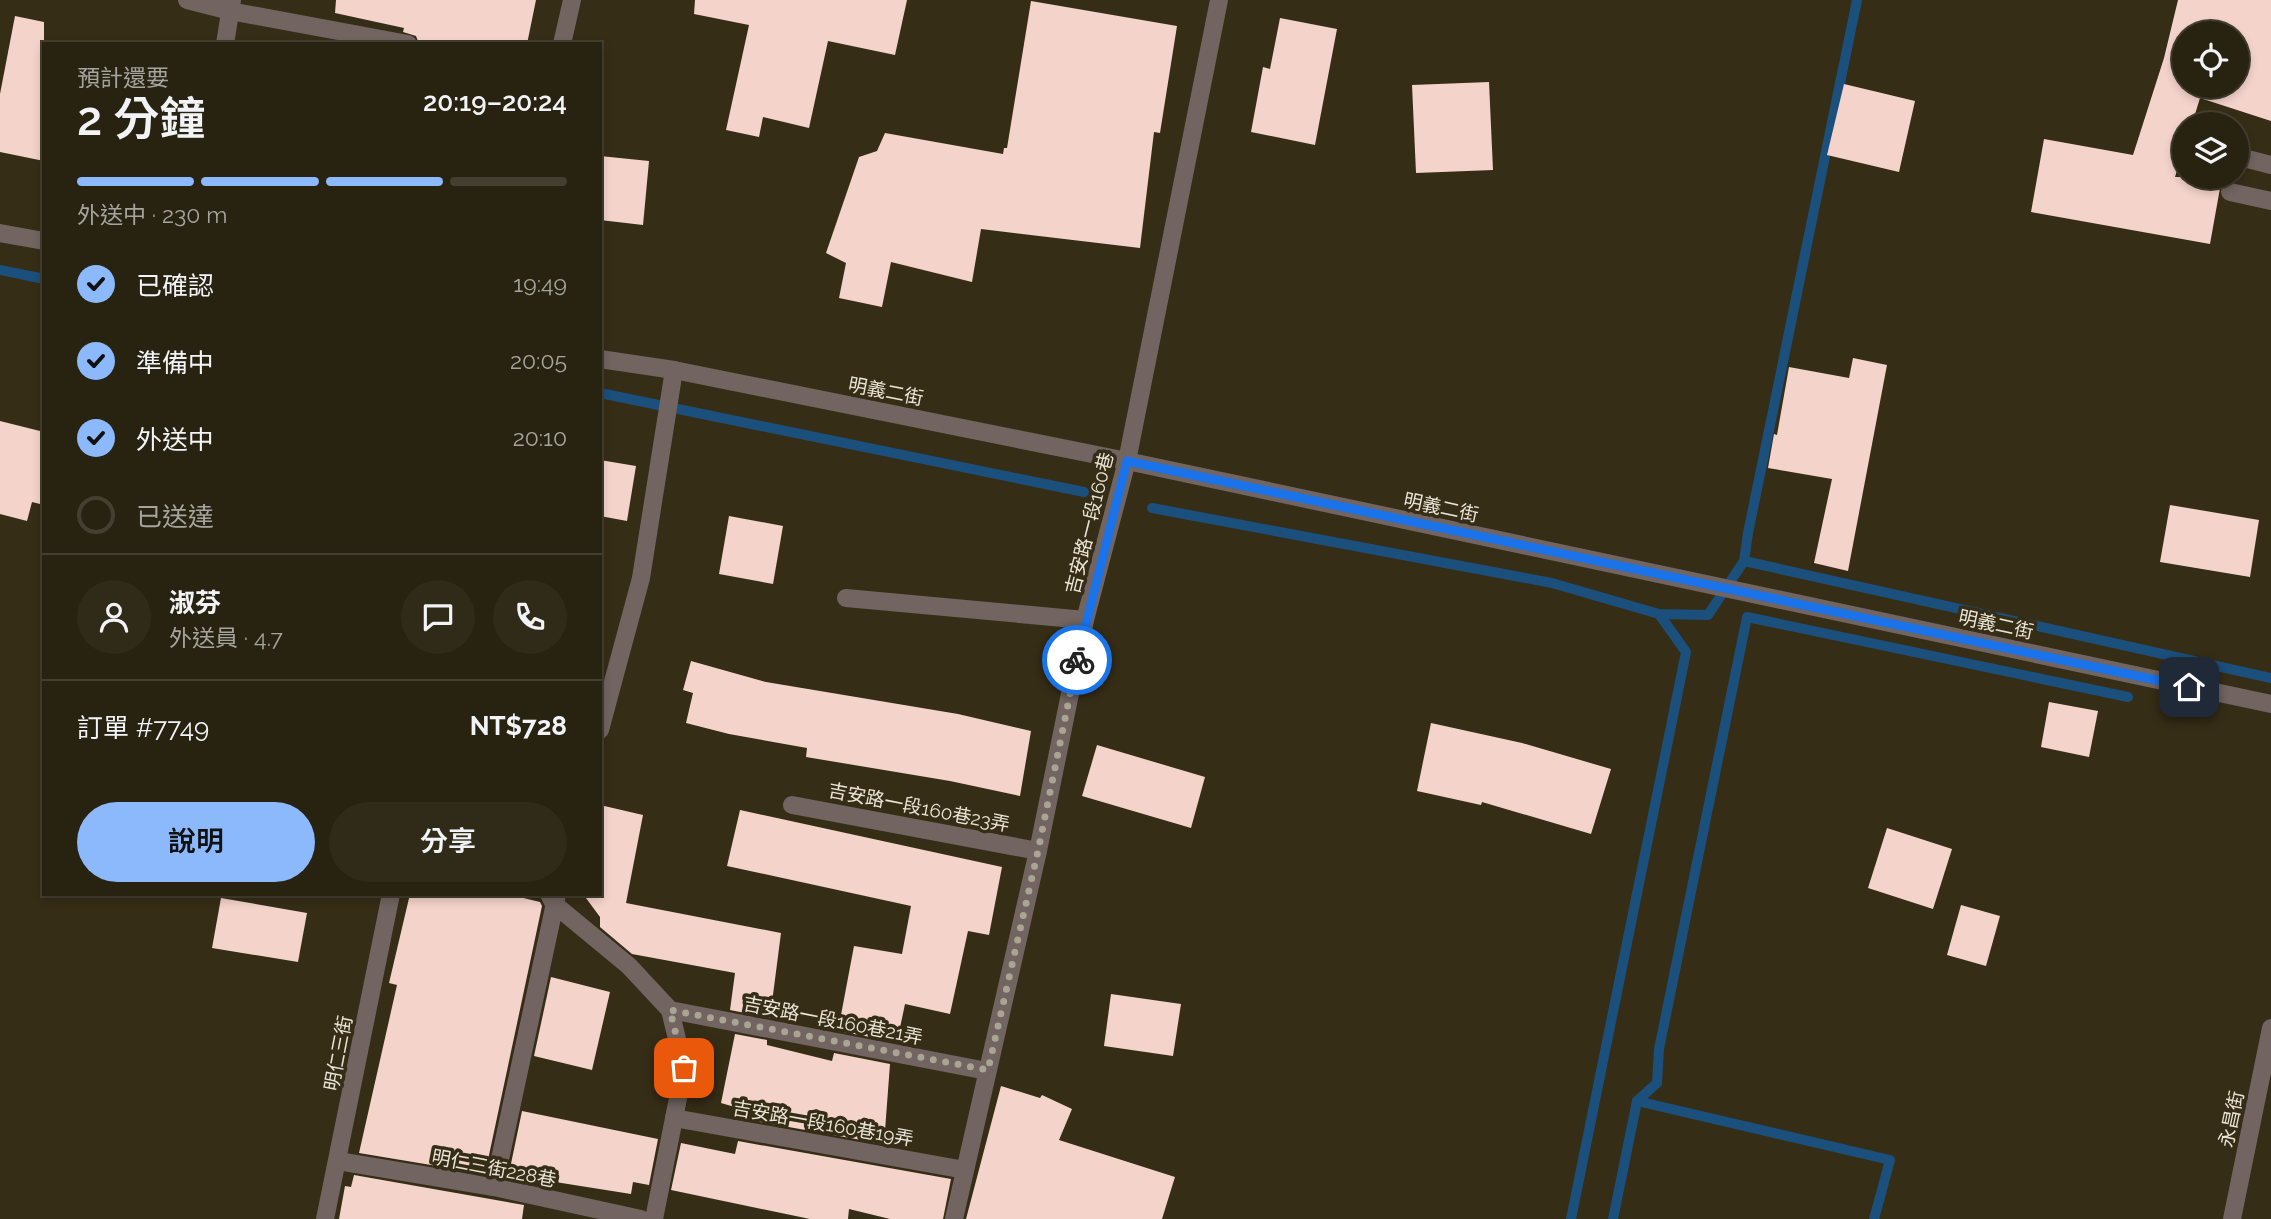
<!DOCTYPE html>
<html lang="zh-TW">
<head>
<meta charset="utf-8">
<style>
  body { margin:0; font-family:Raleway,"Noto Sans TC",sans-serif; background:#302a19; color:#f1f3f6; height:100vh; display:flex; flex-direction:column; font-size:26px; white-space:nowrap }
  * { box-sizing:border-box; margin:0 }
  p { font-size:23px; color:#a5a49f }
  .icon { flex:none; width:38px; height:38px; fill:none; stroke:currentColor; stroke-width:2; stroke-linecap:round; stroke-linejoin:round }
  .map { position:relative; flex:1; overflow:hidden }
  .details { position:absolute; left:42px; top:42px; width:560px; height:854px; display:flex; flex-direction:column; background:#282210; border-radius:0px; box-shadow:0 4px 10px #0003,0 0 0 2px #443f30 }
  .details>* { flex:none }
  .controls { position:absolute; left:2172px; top:21px; display:grid; gap:14px }
  .controls a { display:grid; place-items:center; width:77px; height:77px; border-radius:50%; background:#282210; box-shadow:0 4px 10px #0003,0 0 0 2px #443f30; font-size:35px }
  .pin { position:absolute; display:grid; place-items:center; width:60px; height:60px; color:#fff; margin:-30px; border-radius:14px; box-shadow:0 4px 10px #0006 }
  .courier { position:absolute; display:grid; place-items:center; width:70px; height:70px; margin:-35px; border:5px solid #1a73e8; border-radius:50%; background:#fff; color:#222; box-shadow:0 2px 9px #0007 }
  .headline em { font-style:normal; font-weight:600 }
  .headline div { display:flex; flex-direction:column-reverse }
  .headline { display:flex; align-items:center; justify-content:space-between; height:119px; padding:0 35px }
  h1 { font-size:46px; font-weight:600; line-height:52px }
  .bar { display:grid; grid-template-columns:repeat(4,1fr); gap:10px 7px; align-content:center; height:84px; padding:0 35px }
  .bar i { height:9px; border-radius:5px; background:#443f30 }
  .bar .selected { background:#8cb9fc }
  .bar p { grid-column:span 4 }
  .line { display:flex; align-items:center; gap:18px; padding:0 35px; border-top:2px solid #443f30 }
  .line div { flex:1 }
  .round { display:grid; place-items:center; flex:none; width:74px; height:74px; border-radius:37px; background:#302a19 }
  ol { padding:0 35px; list-style:none }
  li { display:flex; align-items:center; gap:21px; height:77px }
  li p { margin-inline-start:auto }
  li .icon { padding:7px; border-radius:50%; background:#8cb9fc; color:#111; stroke-width:4 }
  li:last-child { color:#a5a49f }
  li i { width:38px; height:38px; border:4px solid #443f30; border-radius:50% }
  .cta { display:flex; gap:14px; margin-top:auto; padding:14px 35px }
  .cta a { flex:1; height:80px; border-radius:42px; background:#8cb9fc; color:#111; font-size:28px; font-weight:600; line-height:80px; text-align:center }
  .cta a+a { background:#302a19; color:#f1f3f6 }
  .map>svg:first-child { display:block }
  .lines { fill:none; stroke-linecap:round; stroke-linejoin:round }
  .stream { stroke:#1b4f7c; stroke-width:10 }
  .building { fill:#f3d3ca; fill-rule:evenodd }
  .minor { stroke:#716461; stroke-width:18 }
  .done { stroke:#aaa493; stroke-width:7; stroke-dasharray:0 12.6 }
  .route { stroke:#1a73e8; stroke-width:9 }
  .labels { text-anchor:middle; stroke-width:7; stroke-linejoin:round; paint-order:stroke }
  .street-label { font-size:19px; fill:#e9e4d6; stroke:#362d16 }
</style>
</head>
<body>
<div class="map">
<svg width="2271" height="1219" viewBox="0 0 2271 1219">
  <rect width="100%" height="100%" fill="#362d16"/>
  <g class="lines">
    <g class="stream">
      <polyline points="0,270 44,279"/>
      <polyline points="600,393 1084,492"/>
      <polyline points="1152,508 1552,583 1659,614 1708,615 1744,561 1748,533 1857,0"/>
      <polyline points="1744,561 2271,678"/>
      <polyline points="1637,1101 1890,1160 1874,1219"/>
      <polyline points="1571,1219 1686,652 1659,614"/>
      <polyline points="1613,1219 1637,1101 1657,1083 1659,1049 1747,617 2128,697"/>
    </g>
  </g>
  <g class="building">
    <polygon points="336,0 536,0 527,44 419,44 416,36 403,32 404,28 335,13"/>
    <polygon points="695,0 907,0 895,55 828,41 809,128 763,117 759,137 726,130 749,25 694,14"/>
    <path d="M2178 0H2271V121L2200 98 2192 124H2184V148L2175 177H2222L2210 244 2031 212 2044 139 2133 155 2164 58ZM2184 33H2236V86H2184Z"/>
    <polygon points="1031,1 1177,26 1160,133 1154,132 1140,248 981,229 972,282 891,262 882,307 839,298 846,263 826,253 859,157 877,151 885,133 1003,154 1004,148 1007,148"/>
    <polygon points="15,16 44,22 44,161 0,152 0,94"/>
    <polygon points="1280,18 1337,29 1315,145 1251,132 1263,67 1270,69"/>
    <polygon points="1489,82 1493,170 1416,173 1412,85"/>
    <polygon points="1844,84 1915,101 1899,172 1827,155"/>
    <polygon points="600,156 649,161 643,225 600,220"/>
    <polygon points="1853,358 1887,365 1848,571 1814,563 1832,479 1768,468 1774,434 1777,435 1789,367 1849,378"/>
    <polygon points="0,421 44,432 44,505 32,502 27,521 0,514"/>
    <polygon points="600,460 636,466 627,521 600,516"/>
    <polygon points="2170,505 2259,520 2250,577 2160,562"/>
    <polygon points="729,516 783,526 773,584 719,574"/>
    <polygon points="691,661 766,682 958,714 1031,731 1020,796 950,781 806,757 807,748 729,734 686,723 693,693 683,690"/>
    <polygon points="2049,702 2098,711 2089,757 2041,747"/>
    <polygon points="1431,723 1522,743 1611,769 1591,834 1482,802 1481,805 1417,791"/>
    <polygon points="1097,745 1205,777 1191,828 1082,796"/>
    <polygon points="600,805 643,815 626,903 781,933 770,1018 730,1010 735,973 632,954 600,927 600,917 583,894 600,898"/>
    <polygon points="740,810 1002,867 989,935 968,931 950,1014 905,1004 897,1042 838,1031 854,946 902,954 911,906 727,866"/>
    <polygon points="1887,828 1952,849 1933,909 1868,888"/>
    <polygon points="410,894 507,894 540,902 542,906 485,1174 359,1153 397,985 389,983"/>
    <polygon points="221,898 307,913 298,962 212,948"/>
    <polygon points="1961,905 2000,916 1986,966 1947,955"/>
    <polygon points="551,977 610,992 592,1070 534,1056"/>
    <polygon points="1111,994 1181,1004 1173,1056 1104,1046"/>
    <polygon points="735,1034 767,1040 767,1045 832,1061 834,1053 890,1064 884,1144 743,1119 745,1110 721,1103"/>
    <polygon points="1001,1086 1040,1098 1042,1095 1072,1109 1059,1140 1175,1177 1162,1219 966,1219"/>
    <polygon points="522,1111 658,1139 649,1185 633,1182 631,1194 530,1178 529,1183 508,1178"/>
    <polygon points="738,1141 951,1179 943,1219 890,1219 849,1209 848,1219 810,1219 671,1190 681,1143 735,1154"/>
    <polygon points="354,1175 524,1205 522,1219 339,1219 345,1186 351,1187"/>
  </g>
  <g class="lines">
    <g class="minor">
      <polyline points="187,0 230,11 408,44"/>
      <polyline points="225,44 232,0"/>
      <polyline points="562,44 572,0"/>
      <polyline points="2236,156 2271,165"/>
      <polyline points="2230,192 2271,201"/>
      <polyline points="0,233 44,241"/>
      <polyline points="600,359 674,370 1127,461 2271,704"/>
      <polyline points="846,598 1085,620"/>
      <polyline points="600,730 641,578 674,370"/>
      <polyline points="792,805 1038,851"/>
      <polyline points="549,894 554,904 629,966 670,1010 684,1068 654,1219"/>
      <polyline points="670,1010 987,1071"/>
      <polyline points="674,1118 965,1170"/>
      <polyline points="338,1161 494,1187 641,1219"/>
      <polyline points="494,1187 557,894"/>
      <polyline points="325,1219 391,894"/>
      <polyline points="954,1219 1038,851 1085,620 1127,461 1219,0"/>
      <polyline points="2232,1219 2271,1028"/>
    </g>
  </g>
  <g class="lines">
    <polyline class="done" points="684,1068 670,1010 988,1070 1038,851 1077,660"/>
    <polyline class="route" points="1077,660 1127,461 2189,687"/>
  </g>
  <g class="labels">
    <g class="street-label">
      <text transform="translate(886 391) rotate(11)" y="7">明義二街</text>
      <text transform="translate(1441 507) rotate(12)" y="7">明義二街</text>
      <text transform="translate(1089 523) rotate(-76)" y="7">吉安路一段160巷</text>
      <text transform="translate(1996 624) rotate(12)" y="7">明義二街</text>
      <text transform="translate(919 807) rotate(11)" y="7">吉安路一段160巷23弄</text>
      <text transform="translate(833 1020) rotate(11)" y="7">吉安路一段160巷21弄</text>
      <text transform="translate(338 1053) rotate(-79)" y="7">明仁三街</text>
      <text transform="translate(2231 1119) rotate(-78)" y="7">永昌街</text>
      <text transform="translate(823 1123) rotate(10)" y="7">吉安路一段160巷19弄</text>
      <text transform="translate(494 1168) rotate(11)" y="7">明仁三街228巷</text>
    </g>
  </g>
</svg>
<div class="controls">
<a><svg class="icon" aria-label="locate" viewBox="0 0 24 24"><circle cx="12" cy="12" r="6"/><path d="M12 2v4M12 18v4M2 12h4M18 12h4"/></svg></a>
<a><svg class="icon" aria-label="layers" viewBox="0 0 24 24"><path d="M12 4l9 5-9 5-9-5zM3 14l9 5 9-5"/></svg></a>
</div>
<div class="pin" style="left:684px;top:1068px;background:#ea580c"><svg class="icon" aria-label="bag" viewBox="0 0 24 24"><path d="M5 8h14l-1 12H6zM9 8a3 3 0 0 1 6 0"/></svg></div>
<div class="pin" style="left:2189px;top:687px;background:#1f2937"><svg class="icon" aria-label="home" viewBox="0 0 24 24"><path d="M3 11l9-7 9 7M6 9v11h12V9"/></svg></div>
<div class="courier" style="left:1077px;top:660px"><svg class="icon" aria-label="bike" viewBox="0 0 24 24"><circle cx="6" cy="16" r="4"/><circle cx="18" cy="16" r="4"/><path d="M6 16l4-8h5l3 8M10 8l3 8H6M13 5h3"/></svg></div>
<section class="details">
<div class="headline"><div><h1>2 分鐘</h1><p>預計還要</p></div><em>20:19–20:24</em></div>
<div class="bar"><i class="selected"></i><i class="selected"></i><i class="selected"></i><i></i><p>外送中 · 230 m</p></div>
<ol>
<li><svg class="icon" aria-label="check" viewBox="0 0 24 24"><path d="M5 12l5 5 9-10"/></svg>已確認<p>19:49</p></li>
<li><svg class="icon" aria-label="check" viewBox="0 0 24 24"><path d="M5 12l5 5 9-10"/></svg>準備中<p>20:05</p></li>
<li><svg class="icon" aria-label="check" viewBox="0 0 24 24"><path d="M5 12l5 5 9-10"/></svg>外送中<p>20:10</p></li>
<li><i></i>已送達</li>
</ol>
<div class="line" style="height:126px"><a class="round"><svg class="icon" aria-label="person" viewBox="0 0 24 24"><circle cx="12" cy="8" r="4"/><path d="M4 21q1-7 8-7t8 7"/></svg></a><div><b>淑芬</b><p>外送員 · 4.7</p></div><a class="round"><svg class="icon" aria-label="chat" viewBox="0 0 24 24"><path d="M4 5h16v11H9l-5 4z"/></svg></a><a class="round"><svg class="icon" aria-label="phone" viewBox="0 0 24 24"><path d="M5 4h4l2 5-3 2q2 4 5 5l2-3 5 2v4C11 20 4 13 5 4z"/></svg></a></div>
<div class="line" style="height:91px"><div>訂單 #7749</div><b>NT$728</b></div>
<div class="cta"><a>說明</a><a>分享</a></div>
</section>
</div>
</body>
</html>
